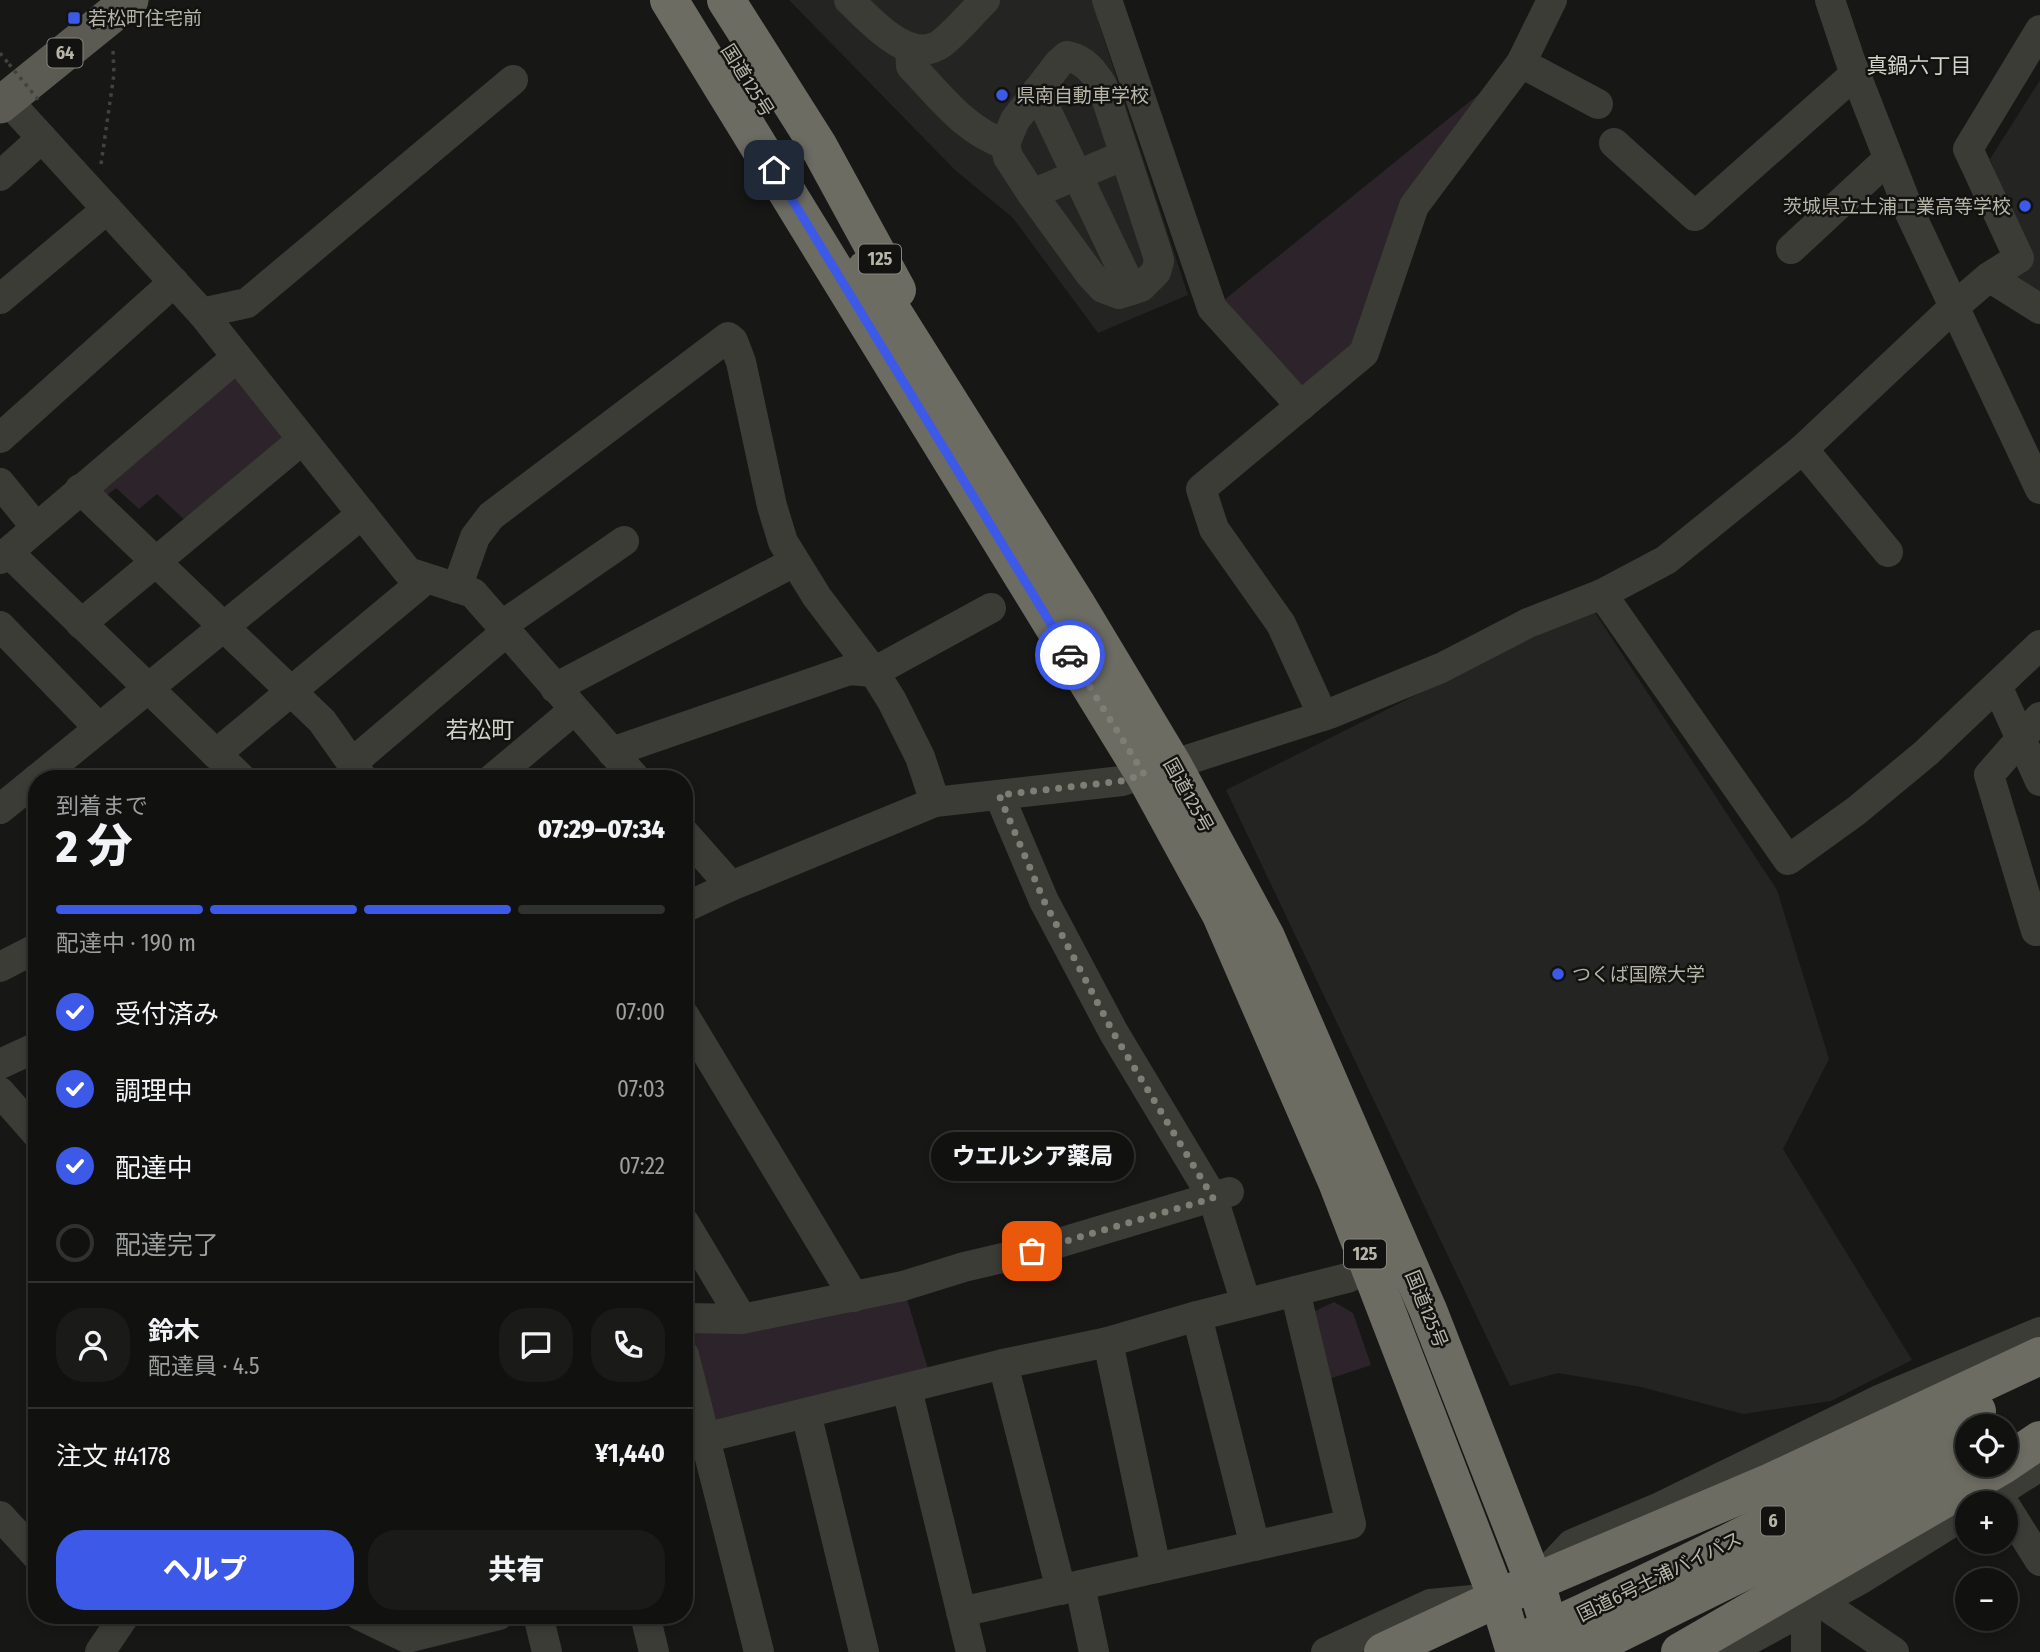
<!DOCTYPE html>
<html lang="ja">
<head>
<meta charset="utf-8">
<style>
  body { margin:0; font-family:"Fira Sans Condensed","Noto Sans JP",sans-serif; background:#1a1b19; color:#f1f3f6; height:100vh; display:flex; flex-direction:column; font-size:26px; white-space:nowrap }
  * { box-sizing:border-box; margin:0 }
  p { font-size:23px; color:#9c9e9f }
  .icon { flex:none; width:38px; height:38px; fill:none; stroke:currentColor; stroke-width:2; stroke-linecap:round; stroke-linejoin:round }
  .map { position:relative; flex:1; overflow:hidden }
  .details { position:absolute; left:28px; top:770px; width:665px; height:854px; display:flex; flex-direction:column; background:#111210; border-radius:28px; box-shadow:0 4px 10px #0003,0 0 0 2px #303230 }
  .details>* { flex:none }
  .controls { position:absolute; left:1955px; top:1414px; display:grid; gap:14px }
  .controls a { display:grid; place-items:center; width:63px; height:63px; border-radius:50%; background:#111210; box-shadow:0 4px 10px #0003,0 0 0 2px #303230; font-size:35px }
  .pin { position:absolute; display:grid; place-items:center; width:60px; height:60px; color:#fff; margin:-30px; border-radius:14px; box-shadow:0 4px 10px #0006 }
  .courier { position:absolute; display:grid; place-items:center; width:70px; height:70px; margin:-35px; border:5px solid #3d59e8; border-radius:50%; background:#fff; color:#222; box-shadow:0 2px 9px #0007 }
  .bubble { position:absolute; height:49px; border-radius:24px; background:#111210; box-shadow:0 4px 10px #0003,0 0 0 2px #303230; font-size:23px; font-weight:800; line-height:49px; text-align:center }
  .headline em { font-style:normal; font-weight:800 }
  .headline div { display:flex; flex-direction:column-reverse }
  .headline { display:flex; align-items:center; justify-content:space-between; height:119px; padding:0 28px }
  h1 { font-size:46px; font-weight:800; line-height:52px }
  .bar { display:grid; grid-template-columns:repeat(4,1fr); gap:10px 7px; align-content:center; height:84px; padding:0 28px }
  .bar i { height:9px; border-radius:5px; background:#303230 }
  .bar .on { background:#3d59e8 }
  .bar p { grid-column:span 4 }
  .line { display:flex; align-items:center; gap:18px; padding:0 28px; border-top:2px solid #303230 }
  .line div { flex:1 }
  .round { display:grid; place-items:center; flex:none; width:74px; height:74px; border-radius:28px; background:#1a1b19 }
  ol { padding:0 28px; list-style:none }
  li { display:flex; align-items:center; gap:21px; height:77px }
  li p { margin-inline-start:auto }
  li .icon { padding:7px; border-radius:50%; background:#3d59e8; color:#fff; stroke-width:4 }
  li:last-child { color:#9c9e9f }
  li i { width:38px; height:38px; border:4px solid #303230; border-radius:50% }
  .button { display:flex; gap:14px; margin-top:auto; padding:14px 28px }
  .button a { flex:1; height:80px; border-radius:28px; background:#3d59e8; color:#fff; font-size:28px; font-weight:800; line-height:80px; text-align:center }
  .button a+a { background:#1a1b19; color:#f1f3f6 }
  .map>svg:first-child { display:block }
  .built { fill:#242422 }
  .green { fill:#2c242a }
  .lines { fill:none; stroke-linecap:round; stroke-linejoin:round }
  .path { stroke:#43433d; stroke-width:3.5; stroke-dasharray:3.5 5; stroke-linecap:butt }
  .minor { stroke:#3c3c37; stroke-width:30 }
  .major { stroke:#5b5b53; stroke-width:37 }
  .highway { stroke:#6d6c63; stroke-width:38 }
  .path-bridge { stroke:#43433d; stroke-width:3.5; stroke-dasharray:3.5 5; stroke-linecap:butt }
  .highway-bridge { stroke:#6d6c63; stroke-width:38 }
  .done { stroke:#7f7e75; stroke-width:7; stroke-dasharray:0 12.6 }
  .route { stroke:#3d59e8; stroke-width:9 }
  .poi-dot { fill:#3d59e8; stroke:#121311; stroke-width:2.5 }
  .labels { text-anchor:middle; stroke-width:5; stroke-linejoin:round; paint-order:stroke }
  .shield { fill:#121311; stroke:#86847b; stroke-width:2 }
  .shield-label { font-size:18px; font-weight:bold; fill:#b7b5a8 }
  .poi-label { font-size:19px; fill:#b7b5a8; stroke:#121311; text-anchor:start }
  .street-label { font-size:19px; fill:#b7b5a8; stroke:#121311 }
  .neighbourhood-label { font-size:21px; fill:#d3d2c9; stroke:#121311 }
  .quarter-label { font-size:23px; fill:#d3d2c9; stroke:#121311 }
</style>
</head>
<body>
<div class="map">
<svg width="2040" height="1652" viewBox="0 0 2040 1652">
  <rect width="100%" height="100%" fill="#171816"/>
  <g class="built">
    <polygon points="789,0 1094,0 1099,15 1098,21 1188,295 1098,333 1013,218 955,170"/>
    <polygon points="2040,80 2040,306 2009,288 2028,253 1990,159"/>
    <polygon points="1590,605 1777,890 1829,1059 1783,1149 1912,1360 1831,1401 1743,1414 1641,1387 1558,1373 1510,1386 1226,790 1452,677"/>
  </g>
  <g class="green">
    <polygon points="1515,65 1408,203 1358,350 1301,399 1218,305"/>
    <polygon points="235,362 296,439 191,526 157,494 139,509 116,488 106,496 87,490"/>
    <polygon points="903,1286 932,1382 705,1438 684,1355 684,1318"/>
    <polygon points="1334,1302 1353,1313 1371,1365 1326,1380 1309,1314"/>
  </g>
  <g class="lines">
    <g class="path">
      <polyline points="0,53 8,63"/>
      <polyline points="101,164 114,74 113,51"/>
    </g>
    <g class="minor">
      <path d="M849 0C869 19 910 67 942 43 957 31 971 14 985 0"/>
      <polyline points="1107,0 1212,308 1301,406"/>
      <polyline points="1830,0 1850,60 1910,213 2040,489"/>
      <polyline points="2040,30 1968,149 2019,258 1989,277 2040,309"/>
      <path d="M910 48 911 66C939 95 965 131 1005 144"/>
      <path d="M1067 56C1085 60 1093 71 1102 85L1157 253 1159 261 1156 272 1141 287 1119 294 1103 288 1090 274 1032 194 1008 157 1005 144 1015 120 1059 63Z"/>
      <polyline points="1521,63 1598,104"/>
      <polyline points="1037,91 1132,290"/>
      <polyline points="7,100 202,313 408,572 473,593 636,779"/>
      <polyline points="1614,143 1695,216 1855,74"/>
      <polyline points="0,176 42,138"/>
      <polyline points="1032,194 1125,155"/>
      <polyline points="1791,249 1888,159"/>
      <polyline points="0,299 107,209"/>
      <polyline points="202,313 247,303 513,80"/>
      <polyline points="0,438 174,282"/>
      <polyline points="1803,449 1888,552"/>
      <polyline points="0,483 35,526"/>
      <polyline points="80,489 322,721 363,779"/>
      <polyline points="8,552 242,779"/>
      <polyline points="0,559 237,357"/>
      <polyline points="457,588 475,537 491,516 728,337 733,341 741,362 772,506 783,542 817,597 874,672 892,701 920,757 935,802"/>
      <polyline points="1602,594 1666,560 1803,449 1955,306 1989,277"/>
      <polyline points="81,624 302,440"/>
      <polyline points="0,626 99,728"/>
      <polyline points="501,626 624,541"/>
      <polyline points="1997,686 2040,781"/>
      <polyline points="555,688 794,562"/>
      <polyline points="1323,716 1281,624 1214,529 1201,489 1364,353 1414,206 1521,63 1552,0"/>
      <polyline points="2040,717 1989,775 2036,931 2040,927"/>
      <polyline points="612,752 849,670 874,672 991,608"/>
      <polyline points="216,754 426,579"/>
      <polyline points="352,763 506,632"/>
      <polyline points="37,779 362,514"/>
      <polyline points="492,779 574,710"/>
      <polyline points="999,795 1044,901 1114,1033 1213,1198 1246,1303"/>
      <polyline points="0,809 37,779"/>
      <polyline points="684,833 731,886"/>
      <polyline points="684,908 731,886 935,802 1122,781 1329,714 1441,668 1528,623 1602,594 1788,860 1856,811 1926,753 2040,645"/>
      <polyline points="0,967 37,948"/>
      <polyline points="684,1015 854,1297"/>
      <polyline points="0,1064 37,1047"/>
      <polyline points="0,1092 37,1134"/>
      <polyline points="684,1222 742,1319"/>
      <polyline points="1197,1316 1255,1546"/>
      <polyline points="684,1318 742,1319 903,1286 964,1267 1032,1251 1229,1192"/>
      <polyline points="1108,1342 1156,1568"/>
      <polyline points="684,1355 759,1652"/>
      <polyline points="1003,1364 1061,1590"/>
      <polyline points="907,1389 971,1652"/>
      <polyline points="806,1413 864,1652"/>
      <polyline points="684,1443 1003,1364 1108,1342 1197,1316 1347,1278 1388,1260"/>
      <polyline points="1982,1503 2040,1466"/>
      <polyline points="2006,1507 2040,1561"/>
      <polyline points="0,1516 37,1556"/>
      <polyline points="1541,1577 1572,1544 1660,1507 1881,1399 2040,1332"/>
      <polyline points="1080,1586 1094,1652"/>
      <polyline points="1820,1602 1894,1652"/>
      <polyline points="961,1612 1351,1524 1295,1291"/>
      <polyline points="359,1615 407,1638 499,1615"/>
      <polyline points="538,1615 547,1652"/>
      <polyline points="645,1615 654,1652"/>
      <polyline points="100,1652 125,1615"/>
      <polyline points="1326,1652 1430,1604 1483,1599"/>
      <polyline points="1727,1652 1861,1579 1967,1513"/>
      <polyline points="1806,1652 1806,1610"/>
    </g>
    <polyline class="major" points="0,105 130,0"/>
    <g class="highway">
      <polyline points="669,0 1144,774 1221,915 1337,1182 1504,1616"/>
      <polyline points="726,0 819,147 897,290"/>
      <polyline points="866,269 1077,605 1173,765 1266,937 1428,1310 1541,1600"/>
      <polyline points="2006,1463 2040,1440"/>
      <path d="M1519 1642C1675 1572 1828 1495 1977 1411"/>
      <polyline points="1383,1652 1498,1598 1771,1482 2040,1356"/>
      <polyline points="1581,1652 1795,1546 1967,1454"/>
      <polyline points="1680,1652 2003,1465"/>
    </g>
    <polyline class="path-bridge" points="9,64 40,102"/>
    <g class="highway-bridge">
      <polyline points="1541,1600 1557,1652"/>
      <polyline points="1504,1616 1515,1652"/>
    </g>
  </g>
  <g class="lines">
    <polyline class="done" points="1032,1251 1213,1198 1114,1034 1044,901 999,795 1122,781 1144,774 1070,655"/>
    <polyline class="route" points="774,170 1070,655"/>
  </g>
  <g class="poi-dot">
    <rect x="67" y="11" width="14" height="14" rx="3.5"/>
    <circle cx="1002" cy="95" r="7"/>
    <circle cx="2025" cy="206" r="7"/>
    <circle cx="1558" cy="974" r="7"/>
  </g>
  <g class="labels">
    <g class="shield">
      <rect x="47.5" y="38.5" width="35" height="29" rx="5"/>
      <rect x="859" y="244.5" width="42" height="29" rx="5"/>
      <rect x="1344" y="1239.5" width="42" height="29" rx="5"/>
      <rect x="1761" y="1506.5" width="24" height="29" rx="5"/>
    </g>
    <g class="shield-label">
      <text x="65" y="59">64</text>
      <text x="880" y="265">125</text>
      <text x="1365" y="1260">125</text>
      <text x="1773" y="1527">6</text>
    </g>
    <g class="poi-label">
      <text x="88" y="25">若松町住宅前</text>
      <text x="1016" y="102">県南自動車学校</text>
      <text x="2011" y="213" text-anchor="end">茨城県立土浦工業高等学校</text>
      <text x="1572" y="981">つくば国際大学</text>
    </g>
    <g class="street-label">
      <text transform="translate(748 80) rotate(58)" y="7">国道125号</text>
      <text transform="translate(1189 795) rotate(61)" y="7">国道125号</text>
      <text transform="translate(1427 1309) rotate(68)" y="7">国道125号</text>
      <text transform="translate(1659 1576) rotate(-26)" y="7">国道6号土浦バイパス</text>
    </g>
    <g class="neighbourhood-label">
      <text x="1919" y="73">真鍋六丁目</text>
    </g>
    <g class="quarter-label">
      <text x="480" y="738">若松町</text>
    </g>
  </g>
</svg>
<div class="controls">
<a><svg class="icon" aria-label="locate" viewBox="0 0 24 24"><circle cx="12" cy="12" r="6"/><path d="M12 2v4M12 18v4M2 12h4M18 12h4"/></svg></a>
<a>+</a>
<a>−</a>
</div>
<div class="pin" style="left:1032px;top:1251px;background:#ea580c"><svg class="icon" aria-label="bag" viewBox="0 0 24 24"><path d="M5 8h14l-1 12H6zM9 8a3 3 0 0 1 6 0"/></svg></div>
<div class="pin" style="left:774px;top:170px;background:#1f2937"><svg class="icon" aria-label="home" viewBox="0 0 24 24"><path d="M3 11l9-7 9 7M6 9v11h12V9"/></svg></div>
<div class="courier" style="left:1070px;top:655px"><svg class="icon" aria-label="car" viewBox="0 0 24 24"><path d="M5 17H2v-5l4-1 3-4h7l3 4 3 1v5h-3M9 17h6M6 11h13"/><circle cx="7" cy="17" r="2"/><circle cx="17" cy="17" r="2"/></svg></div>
<div class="bubble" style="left:931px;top:1132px;width:203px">ウエルシア薬局</div>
<section class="details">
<div class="headline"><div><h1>2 分</h1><p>到着まで</p></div><em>07:29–07:34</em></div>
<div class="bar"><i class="on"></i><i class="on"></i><i class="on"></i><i></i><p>配達中 · 190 m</p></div>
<ol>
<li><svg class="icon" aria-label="check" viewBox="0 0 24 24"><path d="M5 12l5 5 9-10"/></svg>受付済み<p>07:00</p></li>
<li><svg class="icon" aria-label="check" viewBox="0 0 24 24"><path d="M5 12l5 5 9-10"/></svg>調理中<p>07:03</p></li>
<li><svg class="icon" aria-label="check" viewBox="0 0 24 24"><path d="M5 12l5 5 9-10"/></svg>配達中<p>07:22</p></li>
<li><i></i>配達完了</li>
</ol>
<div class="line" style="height:126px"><a class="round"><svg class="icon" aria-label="person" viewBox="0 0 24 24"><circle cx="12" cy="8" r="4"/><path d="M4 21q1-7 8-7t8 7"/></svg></a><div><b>鈴木</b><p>配達員 · 4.5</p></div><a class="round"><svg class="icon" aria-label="chat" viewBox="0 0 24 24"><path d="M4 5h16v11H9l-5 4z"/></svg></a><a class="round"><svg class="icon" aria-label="phone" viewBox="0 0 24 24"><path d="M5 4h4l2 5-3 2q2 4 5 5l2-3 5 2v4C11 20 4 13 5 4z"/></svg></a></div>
<div class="line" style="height:91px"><div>注文 #4178</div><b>¥1,440</b></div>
<div class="button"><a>ヘルプ</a><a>共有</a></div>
</section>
</div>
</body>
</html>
